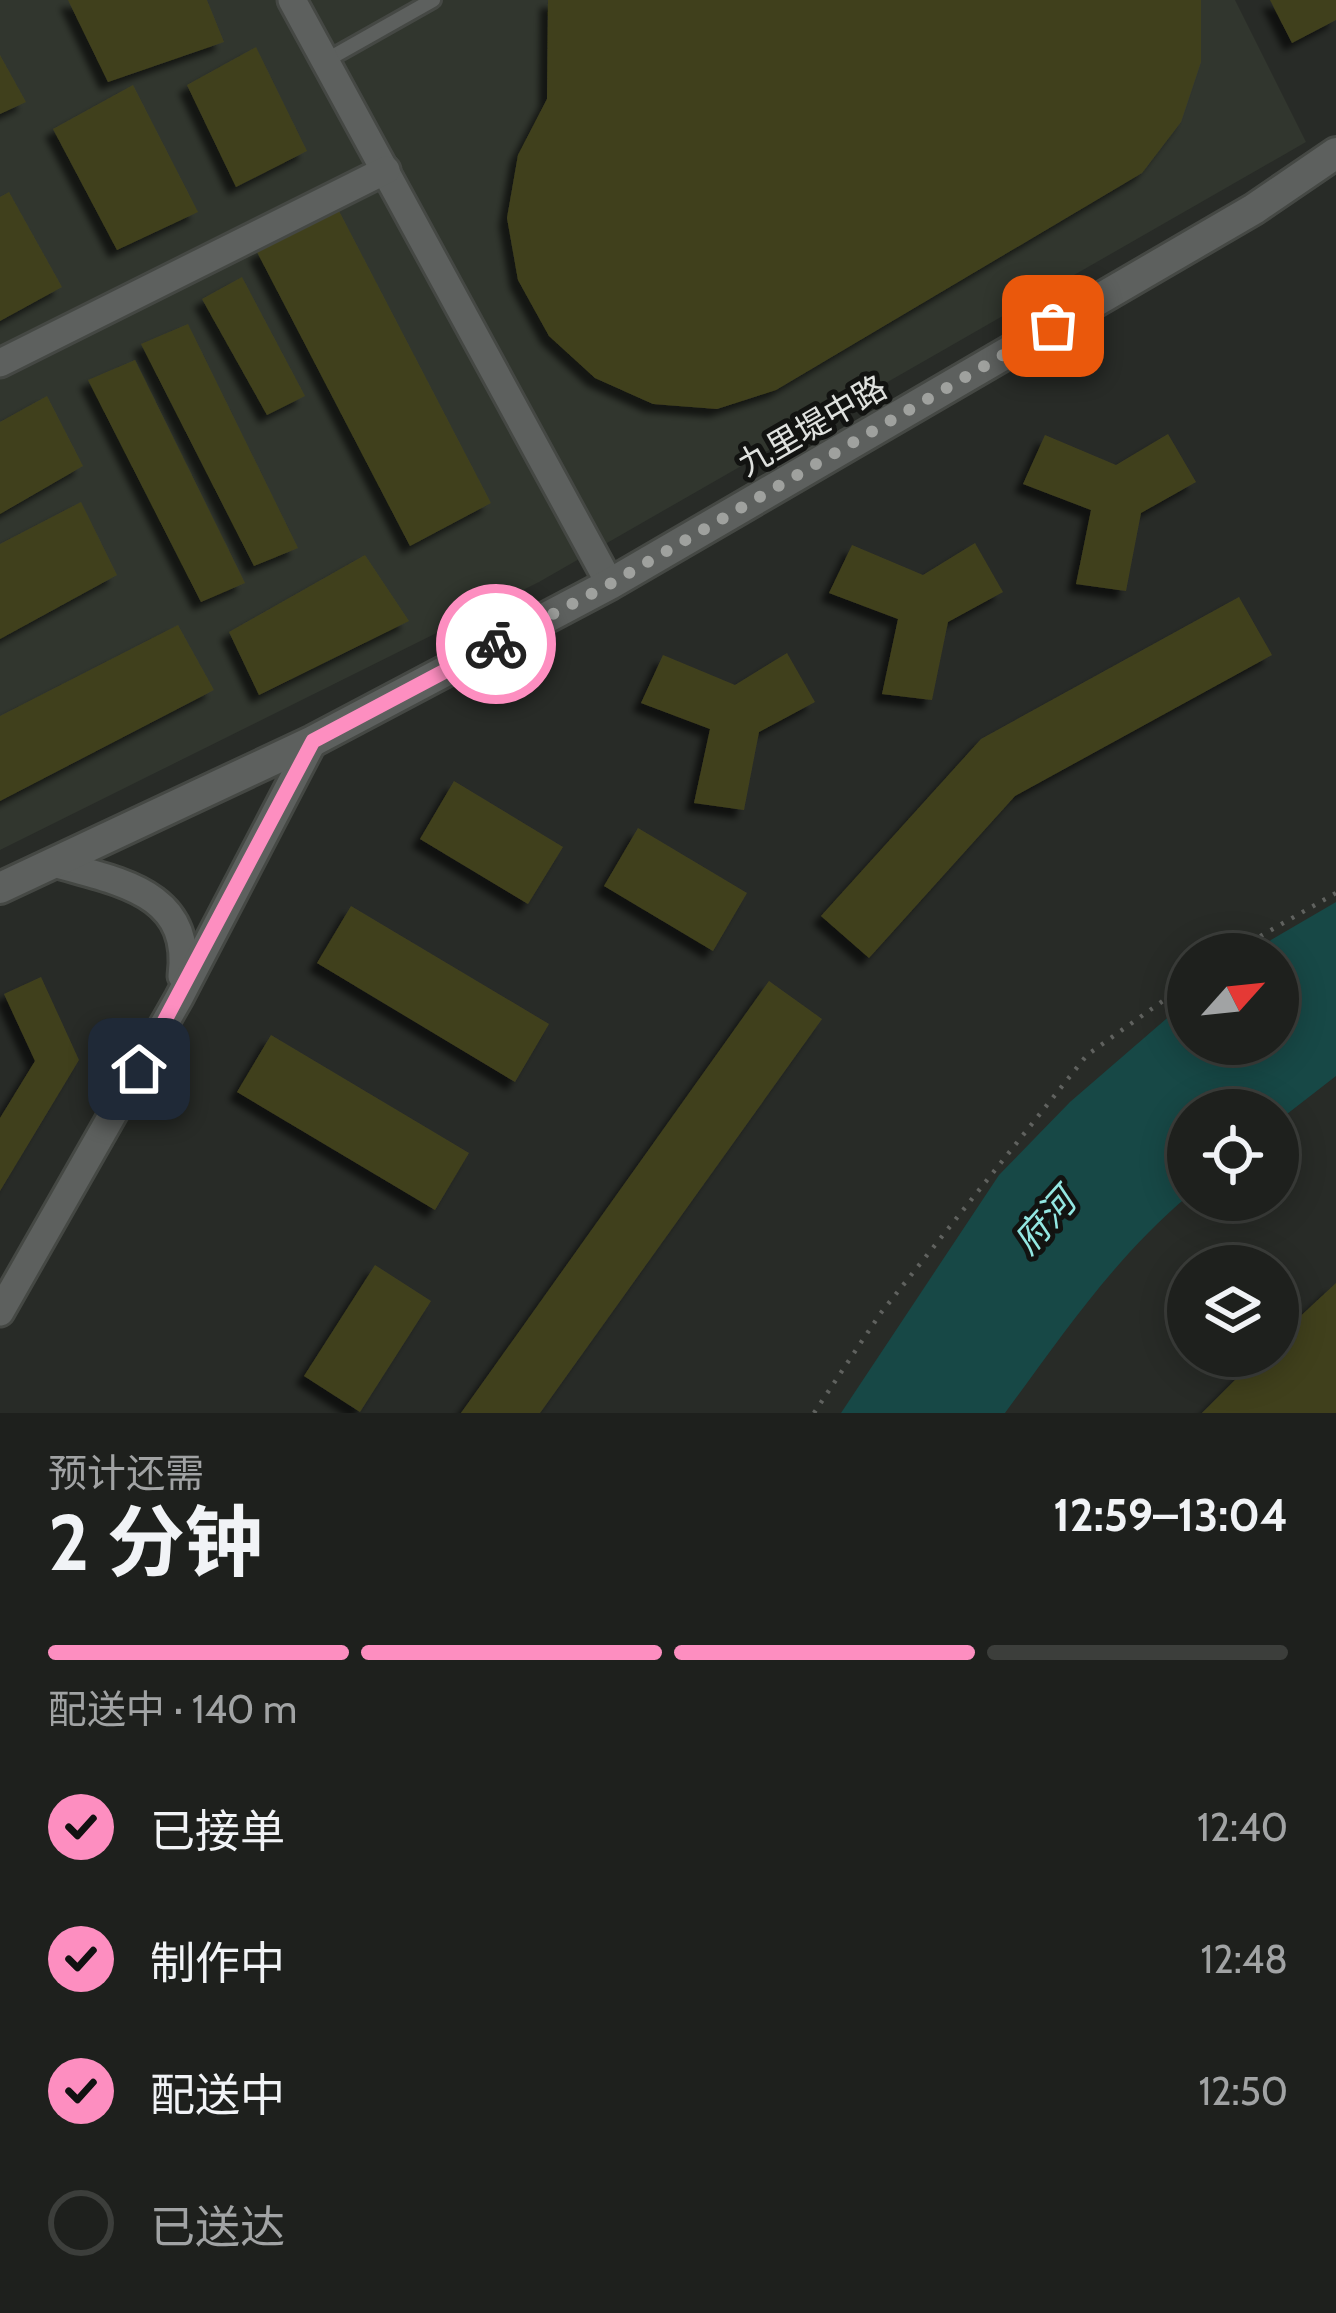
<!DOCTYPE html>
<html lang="zh">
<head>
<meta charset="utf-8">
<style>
  body { margin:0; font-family:Cabin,"Noto Sans SC",sans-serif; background:#262826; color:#f1f3f6; height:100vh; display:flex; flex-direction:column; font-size:45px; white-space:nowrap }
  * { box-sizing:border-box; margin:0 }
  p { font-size:39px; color:#a1a3a4 }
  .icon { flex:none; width:66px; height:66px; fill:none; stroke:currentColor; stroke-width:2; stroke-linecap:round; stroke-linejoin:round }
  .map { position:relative; height:1413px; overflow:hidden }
  .sheet { display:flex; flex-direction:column; background:#1e201d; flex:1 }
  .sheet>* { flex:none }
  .needle { width:78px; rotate:63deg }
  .controls { position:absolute; left:1167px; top:933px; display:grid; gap:24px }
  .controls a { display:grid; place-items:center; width:132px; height:132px; border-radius:50%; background:#1e201d; box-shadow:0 6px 30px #0003,0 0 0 3px #3c3e3b; font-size:60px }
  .pin { position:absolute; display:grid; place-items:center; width:102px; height:102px; color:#fff; margin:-51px; border-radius:24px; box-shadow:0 6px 18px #0006 }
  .courier { position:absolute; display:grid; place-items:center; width:120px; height:120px; margin:-60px; border:9px solid #fd8ec0; border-radius:50%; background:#fff; color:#222; box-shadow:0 3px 15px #0007 }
  .head em { font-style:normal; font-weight:700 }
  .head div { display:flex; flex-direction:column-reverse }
  .head { display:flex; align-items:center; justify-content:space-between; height:204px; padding:0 48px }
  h1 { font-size:78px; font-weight:700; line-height:90px }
  .bar { display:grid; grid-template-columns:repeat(4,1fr); gap:18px 12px; align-content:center; height:144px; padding:0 48px }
  .bar i { height:15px; border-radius:9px; background:#3c3e3b }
  .bar .active { background:#fd8ec0 }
  .bar p { grid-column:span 4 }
  ol { padding:0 48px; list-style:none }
  li { display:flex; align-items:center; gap:36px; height:132px }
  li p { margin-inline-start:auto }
  li .icon { padding:12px; border-radius:50%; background:#fd8ec0; color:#111; stroke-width:4 }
  li:last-child { color:#a1a3a4 }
  li i { width:66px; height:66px; border:6px solid #3c3e3b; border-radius:50% }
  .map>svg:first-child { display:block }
  .built { fill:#31362e }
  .water { fill:#174846 }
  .building { fill:#41401e; filter:url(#shadow) }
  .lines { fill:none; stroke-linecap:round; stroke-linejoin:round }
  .service-casing { stroke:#454844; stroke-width:20 }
  .minor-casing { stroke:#454844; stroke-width:33 }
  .tertiary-casing { stroke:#454844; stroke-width:36 }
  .path { stroke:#60625f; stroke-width:4.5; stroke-dasharray:3 9; stroke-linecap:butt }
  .service { stroke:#5d605e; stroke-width:14 }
  .minor { stroke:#5d605e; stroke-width:27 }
  .tertiary { stroke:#5d605e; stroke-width:30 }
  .done { stroke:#9fa19e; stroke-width:12; stroke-dasharray:0 21.6 }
  .route { stroke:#fd8ec0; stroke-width:15 }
  .labels { text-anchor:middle; stroke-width:10; stroke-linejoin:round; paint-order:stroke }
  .street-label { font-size:33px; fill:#dfe1de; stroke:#121311 }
  .water-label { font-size:36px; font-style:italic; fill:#93e7e2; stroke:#121311 }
</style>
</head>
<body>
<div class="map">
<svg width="1336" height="1413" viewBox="0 0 1336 1413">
  <defs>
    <filter id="shadow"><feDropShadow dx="-8" dy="8" stdDeviation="3" flood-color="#0009"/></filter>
  </defs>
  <rect width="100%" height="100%" fill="#282b27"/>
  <polygon class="built" points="0,0 1235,0 1306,142 539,582 0,850"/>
  <path class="water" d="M1336 902V1076L1278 1121V1110H1188V1196C1114 1258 1062 1336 1005 1413H841L999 1175 1070 1102 1188 1000V1044H1278V954H1247Z"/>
  <g class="building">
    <polygon points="68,0 207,0 224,42 108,82"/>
    <polygon points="548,0 1201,0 1201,62 1181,122 1142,173 776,390 717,409 653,404 595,378 549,336 518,280 507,218 518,155 547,99"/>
    <polygon points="1270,0 1336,0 1336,20 1292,43"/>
    <polygon points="256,47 307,151 236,187 187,85"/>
    <polygon points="0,55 26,102 0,114"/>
    <polygon points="133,85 198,212 117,250 53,129"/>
    <polygon points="9,192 62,287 0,321 0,197"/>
    <polygon points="338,209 491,503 410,546 257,252"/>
    <polygon points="242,277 305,396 267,415 202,299"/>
    <polygon points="188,324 298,548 254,566 141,344"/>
    <polygon points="135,360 245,583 201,602 88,380"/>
    <polygon points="47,396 83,466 0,514 0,422"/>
    <polygon points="1168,434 1196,482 1141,513 1126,591 1076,584 1091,510 1023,484 1045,435 1116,465"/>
    <polygon points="81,502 117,575 0,639 0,544"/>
    <polygon points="975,543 1003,592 948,622 932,700 882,694 898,619 829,593 852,545 923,575"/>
    <polygon points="365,555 409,621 259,695 229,632"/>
    <polygon points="1239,597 1272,655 1015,796 869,958 821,916 981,739"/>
    <polygon points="178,625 214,690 0,801 0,716"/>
    <polygon points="787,653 815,702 759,732 744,810 694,803 710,729 641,703 663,655 735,685"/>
    <polygon points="454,781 563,847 528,904 420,839"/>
    <polygon points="638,828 747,893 713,951 604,886"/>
    <polygon points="351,906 549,1024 515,1082 317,963"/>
    <polygon points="41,977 79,1060 0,1191 0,1118 35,1061 4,994"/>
    <polygon points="769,981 822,1019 540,1413 461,1413"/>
    <polygon points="271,1035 469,1153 435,1210 237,1092"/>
    <polygon points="375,1265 431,1301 360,1412 304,1376"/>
    <polygon points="1336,1283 1336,1413 1202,1413 1259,1356 1278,1356 1278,1337"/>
  </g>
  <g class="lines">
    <defs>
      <polyline id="service" points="325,61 433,0"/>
      <g id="minor">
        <polyline points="292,0 610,584"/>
        <polyline points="0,363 386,170"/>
        <path d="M54 863C119 882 193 892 182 976"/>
        <polyline points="0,1312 179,998 313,741"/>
      </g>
      <polyline id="tertiary" points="0,888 313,741 610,584 1254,209 1336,153"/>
    </defs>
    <use href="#service" class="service-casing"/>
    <use href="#minor" class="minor-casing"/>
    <use href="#tertiary" class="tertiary-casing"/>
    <g class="path">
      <polyline points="1229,954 1336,893"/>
      <polyline points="814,1413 880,1314 1087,1055 1188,983"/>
    </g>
    <use href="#service" class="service"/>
    <use href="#minor" class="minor"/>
    <use href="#tertiary" class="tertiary"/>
  </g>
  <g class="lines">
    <polyline class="done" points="496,644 610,584 1053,326"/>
    <polyline class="route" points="139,1069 313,741 496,644"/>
  </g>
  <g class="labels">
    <g class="street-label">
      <text transform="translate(812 425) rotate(-30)" y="12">九里堤中路</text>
    </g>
    <g class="water-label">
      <text transform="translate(1044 1221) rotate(-48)" y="13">府河</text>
    </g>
  </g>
</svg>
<div class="controls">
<a><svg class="needle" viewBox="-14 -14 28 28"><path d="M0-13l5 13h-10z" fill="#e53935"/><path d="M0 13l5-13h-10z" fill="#a1a3a4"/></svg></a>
<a><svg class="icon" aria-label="locate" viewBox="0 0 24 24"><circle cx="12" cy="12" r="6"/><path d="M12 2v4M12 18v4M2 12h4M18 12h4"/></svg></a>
<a><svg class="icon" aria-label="layers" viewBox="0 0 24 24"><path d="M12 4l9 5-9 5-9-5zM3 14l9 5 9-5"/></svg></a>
</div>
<div class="pin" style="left:1053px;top:326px;background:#ea580c"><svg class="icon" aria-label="bag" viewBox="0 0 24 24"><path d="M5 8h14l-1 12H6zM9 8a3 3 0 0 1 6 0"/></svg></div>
<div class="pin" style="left:139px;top:1069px;background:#1f2937"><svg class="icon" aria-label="home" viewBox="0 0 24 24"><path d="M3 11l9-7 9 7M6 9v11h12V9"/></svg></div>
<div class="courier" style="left:496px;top:644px"><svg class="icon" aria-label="bike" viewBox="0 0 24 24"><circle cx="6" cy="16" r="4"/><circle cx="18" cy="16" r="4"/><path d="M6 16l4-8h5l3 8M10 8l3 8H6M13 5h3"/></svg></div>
</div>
<section class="sheet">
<div class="head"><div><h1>2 分钟</h1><p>预计还需</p></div><em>12:59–13:04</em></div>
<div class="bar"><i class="active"></i><i class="active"></i><i class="active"></i><i></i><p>配送中 · 140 m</p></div>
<ol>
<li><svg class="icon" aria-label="check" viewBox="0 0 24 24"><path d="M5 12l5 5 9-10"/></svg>已接单<p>12:40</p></li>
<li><svg class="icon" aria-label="check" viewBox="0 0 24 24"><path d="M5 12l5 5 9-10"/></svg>制作中<p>12:48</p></li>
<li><svg class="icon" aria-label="check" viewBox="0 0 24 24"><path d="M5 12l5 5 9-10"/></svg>配送中<p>12:50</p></li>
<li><i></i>已送达</li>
</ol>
</section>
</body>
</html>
